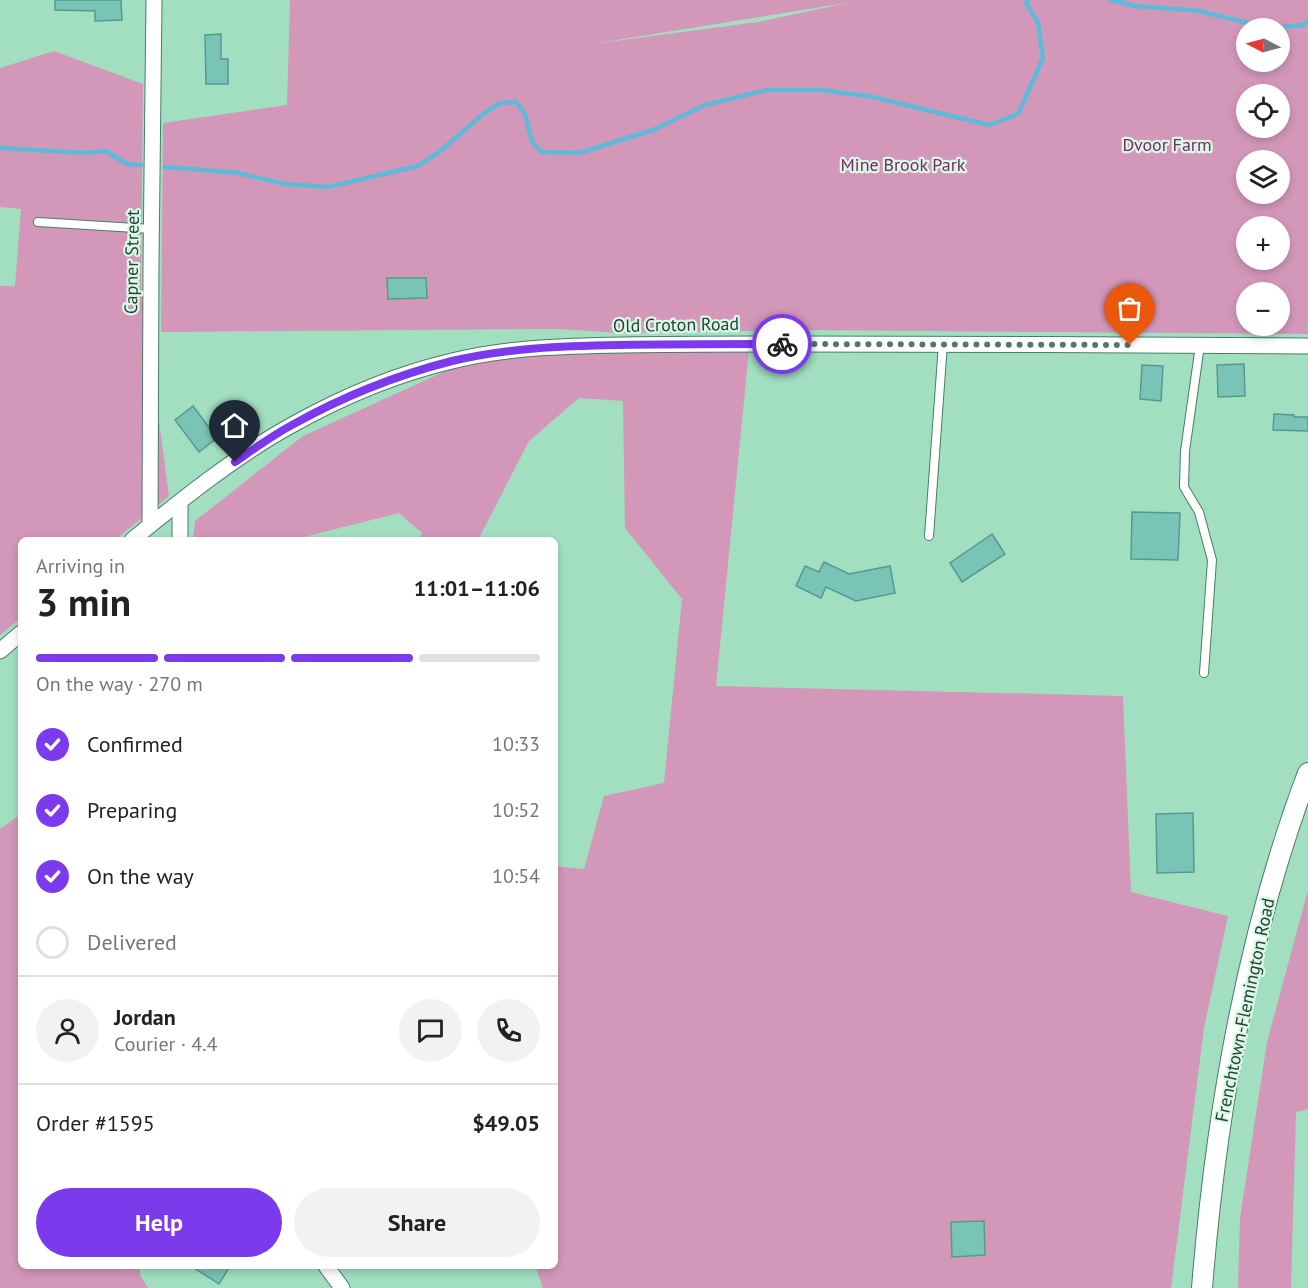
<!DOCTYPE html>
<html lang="en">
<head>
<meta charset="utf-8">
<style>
  body { margin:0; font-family:"PT Sans",sans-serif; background:#f2f2f2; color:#222; height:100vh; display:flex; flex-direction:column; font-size:22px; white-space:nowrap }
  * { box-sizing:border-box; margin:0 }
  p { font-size:20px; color:#767676 }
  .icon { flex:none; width:33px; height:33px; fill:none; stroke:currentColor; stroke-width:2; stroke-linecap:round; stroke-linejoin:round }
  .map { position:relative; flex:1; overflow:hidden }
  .side { position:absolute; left:18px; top:537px; width:540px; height:732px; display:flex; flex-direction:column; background:#fff; border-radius:9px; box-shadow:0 3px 9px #0003 }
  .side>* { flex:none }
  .needle { width:39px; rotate:276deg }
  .fabs { position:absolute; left:1236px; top:18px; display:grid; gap:12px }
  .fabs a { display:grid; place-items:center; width:54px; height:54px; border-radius:50%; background:#fff; box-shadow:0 3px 9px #0003; font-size:30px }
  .pin { position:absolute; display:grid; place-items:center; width:51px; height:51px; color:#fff; margin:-62px -26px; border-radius:50% 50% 50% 0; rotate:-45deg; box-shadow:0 0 6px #0007 }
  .pin .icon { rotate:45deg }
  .courier { position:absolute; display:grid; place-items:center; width:60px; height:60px; margin:-30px; border:4px solid #7c3aed; border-radius:50%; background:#fff; color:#222; box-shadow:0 2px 8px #0007 }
  .head em { font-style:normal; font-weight:700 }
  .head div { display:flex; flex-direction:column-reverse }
  .head { display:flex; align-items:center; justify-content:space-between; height:102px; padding:0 18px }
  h1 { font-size:39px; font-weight:700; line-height:45px }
  .bar { display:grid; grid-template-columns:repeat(4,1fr); gap:9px 6px; align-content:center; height:72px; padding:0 18px }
  .bar i { height:8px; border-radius:4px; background:#e0e0e0 }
  .bar .active { background:#7c3aed }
  .bar p { grid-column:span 4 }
  .line { display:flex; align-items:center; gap:15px; padding:0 18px; border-top:2px solid #e0e0e0 }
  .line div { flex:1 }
  .round { display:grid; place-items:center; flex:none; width:63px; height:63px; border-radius:32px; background:#f2f2f2 }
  ol { padding:0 18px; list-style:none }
  li { display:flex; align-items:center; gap:18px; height:66px }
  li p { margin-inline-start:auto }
  li .icon { padding:6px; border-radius:50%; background:#7c3aed; color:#fff; stroke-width:4 }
  li:last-child { color:#767676 }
  li i { width:33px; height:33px; border:3px solid #e0e0e0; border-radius:50% }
  .button { display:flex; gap:12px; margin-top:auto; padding:12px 18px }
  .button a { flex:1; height:69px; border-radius:36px; background:#7c3aed; color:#fff; font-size:24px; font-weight:700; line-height:69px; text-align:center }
  .button a+a { background:#f2f2f2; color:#222 }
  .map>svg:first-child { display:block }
  .green { fill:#d397ba; fill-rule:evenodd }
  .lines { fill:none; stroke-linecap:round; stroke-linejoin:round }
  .stream { stroke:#5ebad9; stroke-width:4.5 }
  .building { fill:#7ac3b7; stroke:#539b90; stroke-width:1.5 }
  .service-casing { stroke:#457f65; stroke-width:10 }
  .minor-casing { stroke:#457f65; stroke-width:17 }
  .secondary-casing { stroke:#457f65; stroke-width:22 }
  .service { stroke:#fff; stroke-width:8 }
  .minor { stroke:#fff; stroke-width:15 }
  .secondary { stroke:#fff; stroke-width:20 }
  .done { stroke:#537866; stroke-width:6; stroke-dasharray:0 10.8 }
  .route { stroke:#7c3aed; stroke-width:8 }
  .labels { text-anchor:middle; stroke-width:4.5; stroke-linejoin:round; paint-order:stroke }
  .park-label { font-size:18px; fill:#79295e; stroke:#daf8e8 }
  .street-label { font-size:18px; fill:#284135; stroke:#daf8e8 }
</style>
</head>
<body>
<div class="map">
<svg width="1308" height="1288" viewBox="0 0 1308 1288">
  <rect width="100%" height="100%" fill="#a2dfc1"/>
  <g class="green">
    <path d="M290 0H1308V334L806 330 623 333 557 329 161 332 163 123 287 105ZM847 3 758 22 592 44 846 3ZM1246 28H1280V62H1246ZM1246 94H1280V128H1246ZM1246 160H1280V194H1246ZM1246 226H1280V260H1246ZM1246 292H1280V326H1246Z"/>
    <polygon points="54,51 143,84 141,284 169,496 115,540 21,540 21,618 0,635 0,286 15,286 21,209 0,207 0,68"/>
    <polygon points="749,350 716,686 1123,696 1131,892 1228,916 1204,1028 1171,1288 543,1288 536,1268 491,1266 555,1266 555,866 584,869 604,796 664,783 682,599 625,528 623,401 579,398 529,441 478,540 418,540 422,533 399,513 292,540 193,540 195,521 303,436 483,354"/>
    <polygon points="21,814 21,1266 140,1266 140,1275 148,1288 0,1288 0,829"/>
    <polygon points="1308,890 1308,1109 1296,1112 1291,1288 1238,1288 1240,1218 1267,1042"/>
  </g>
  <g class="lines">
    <g class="stream">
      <polyline points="1111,0 1136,6 1199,11 1268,28"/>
      <polyline points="1272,28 1302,25 1308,22"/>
      <polyline points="0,148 87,153 106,151 127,164 141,165"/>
      <polyline points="165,167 238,173 285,184 328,187 418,166 438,153 483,114 500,103 516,102 525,114 532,142 542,152 579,153 653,130 705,105 767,90 820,90 868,96 989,125 1018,114 1043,58 1038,22 1026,3 1028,0"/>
    </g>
  </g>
  <g class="building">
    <polygon points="55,0 121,0 122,20 95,21 95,11 55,10"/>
    <polygon points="221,34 221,59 228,59 228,84 206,84 205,35"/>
    <polygon points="387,278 426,278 427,298 388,299"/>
    <polygon points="1244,364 1245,396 1218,397 1217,365"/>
    <polygon points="1142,365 1163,366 1161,401 1140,399"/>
    <polygon points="193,406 217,438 199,452 175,420"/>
    <polygon points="1274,414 1294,415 1294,417 1308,417 1308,431 1273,430"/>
    <polygon points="1132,512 1180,513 1178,560 1131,559"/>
    <polygon points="992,534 1005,554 962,582 950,563"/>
    <polygon points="824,562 849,574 890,566 895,593 856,601 826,587 821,598 796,586 805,566 819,572"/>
    <polygon points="1193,813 1194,872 1157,873 1156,814"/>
    <polygon points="984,1221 985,1255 952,1257 951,1222"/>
    <polygon points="191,1266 230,1266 219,1284"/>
  </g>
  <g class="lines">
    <defs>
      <g id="service">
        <polyline points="38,222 152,229"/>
        <polyline points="1200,345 1185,451 1184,487 1199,512 1212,560 1204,673"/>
        <polyline points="929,536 943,344"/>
      </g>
      <g id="minor">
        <polyline points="150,525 151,263 154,0"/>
        <path d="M132 540C181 500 237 455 292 425 342 397 397 374 452 361 508 347 567 346 624 345 677 344 731 344 784 344 959 344 1133 345 1308 346"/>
        <polyline points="180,540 180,502"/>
        <polyline points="0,651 21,633"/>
        <polyline points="326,1266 342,1288"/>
      </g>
      <path id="secondary" d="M1202 1288C1216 1114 1246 937 1308 773"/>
    </defs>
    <use href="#service" class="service-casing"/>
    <use href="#minor" class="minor-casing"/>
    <use href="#secondary" class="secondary-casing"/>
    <use href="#service" class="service"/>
    <use href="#minor" class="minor"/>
    <use href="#secondary" class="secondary"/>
  </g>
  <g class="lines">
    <polyline class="done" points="782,344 1130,345"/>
    <path class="route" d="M235 462C254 449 273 435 292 425 342 397 397 375 452 361 506 348 563 346 619 345 673 344 728 344 782 344"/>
  </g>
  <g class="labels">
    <g class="park-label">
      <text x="1167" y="151">Dvoor Farm</text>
      <text x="903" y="171">Mine Brook Park</text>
    </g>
    <g class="street-label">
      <text transform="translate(132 262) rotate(-89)" y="6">Capner Street</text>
      <text transform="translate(676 325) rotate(-1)" y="6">Old Croton Road</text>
      <text transform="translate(1245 1010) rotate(-78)" y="6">Frenchtown-Flemington Road</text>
    </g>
  </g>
</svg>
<div class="fabs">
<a><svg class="needle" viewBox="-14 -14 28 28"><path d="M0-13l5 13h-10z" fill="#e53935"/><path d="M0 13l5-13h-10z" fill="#767676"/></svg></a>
<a><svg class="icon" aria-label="locate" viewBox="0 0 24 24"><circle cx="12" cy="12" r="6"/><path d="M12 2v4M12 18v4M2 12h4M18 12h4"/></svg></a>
<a><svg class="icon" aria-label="layers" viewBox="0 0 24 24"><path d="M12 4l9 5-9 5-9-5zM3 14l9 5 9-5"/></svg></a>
<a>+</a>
<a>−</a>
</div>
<div class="pin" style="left:1130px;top:345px;background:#ea580c"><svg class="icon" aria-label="bag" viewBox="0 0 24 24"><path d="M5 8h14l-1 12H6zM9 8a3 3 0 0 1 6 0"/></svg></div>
<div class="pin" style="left:235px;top:462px;background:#1f2937"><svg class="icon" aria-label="home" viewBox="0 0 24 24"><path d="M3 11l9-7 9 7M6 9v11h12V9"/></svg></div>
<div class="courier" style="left:782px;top:344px"><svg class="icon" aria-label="bike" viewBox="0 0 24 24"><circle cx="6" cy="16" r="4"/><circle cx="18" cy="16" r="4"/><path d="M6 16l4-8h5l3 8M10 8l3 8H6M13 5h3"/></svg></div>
<section class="side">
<div class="head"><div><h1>3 min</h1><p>Arriving in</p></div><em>11:01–11:06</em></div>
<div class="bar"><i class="active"></i><i class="active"></i><i class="active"></i><i></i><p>On the way · 270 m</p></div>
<ol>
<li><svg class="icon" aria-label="check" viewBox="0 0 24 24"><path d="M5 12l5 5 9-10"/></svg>Confirmed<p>10:33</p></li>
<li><svg class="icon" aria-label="check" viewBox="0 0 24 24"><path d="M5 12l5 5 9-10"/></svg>Preparing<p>10:52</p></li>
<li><svg class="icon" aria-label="check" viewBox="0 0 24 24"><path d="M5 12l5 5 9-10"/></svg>On the way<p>10:54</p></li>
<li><i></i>Delivered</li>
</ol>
<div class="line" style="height:108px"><a class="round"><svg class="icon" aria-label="person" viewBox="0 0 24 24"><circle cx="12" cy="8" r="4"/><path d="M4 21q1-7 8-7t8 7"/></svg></a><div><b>Jordan</b><p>Courier · 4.4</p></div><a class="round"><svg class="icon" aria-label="chat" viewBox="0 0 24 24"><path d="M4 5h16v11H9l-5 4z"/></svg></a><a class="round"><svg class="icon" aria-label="phone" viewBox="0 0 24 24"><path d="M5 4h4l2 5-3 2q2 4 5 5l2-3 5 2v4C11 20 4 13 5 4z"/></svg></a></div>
<div class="line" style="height:78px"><div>Order #1595</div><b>$49.05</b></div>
<div class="button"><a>Help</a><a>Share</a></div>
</section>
</div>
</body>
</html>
